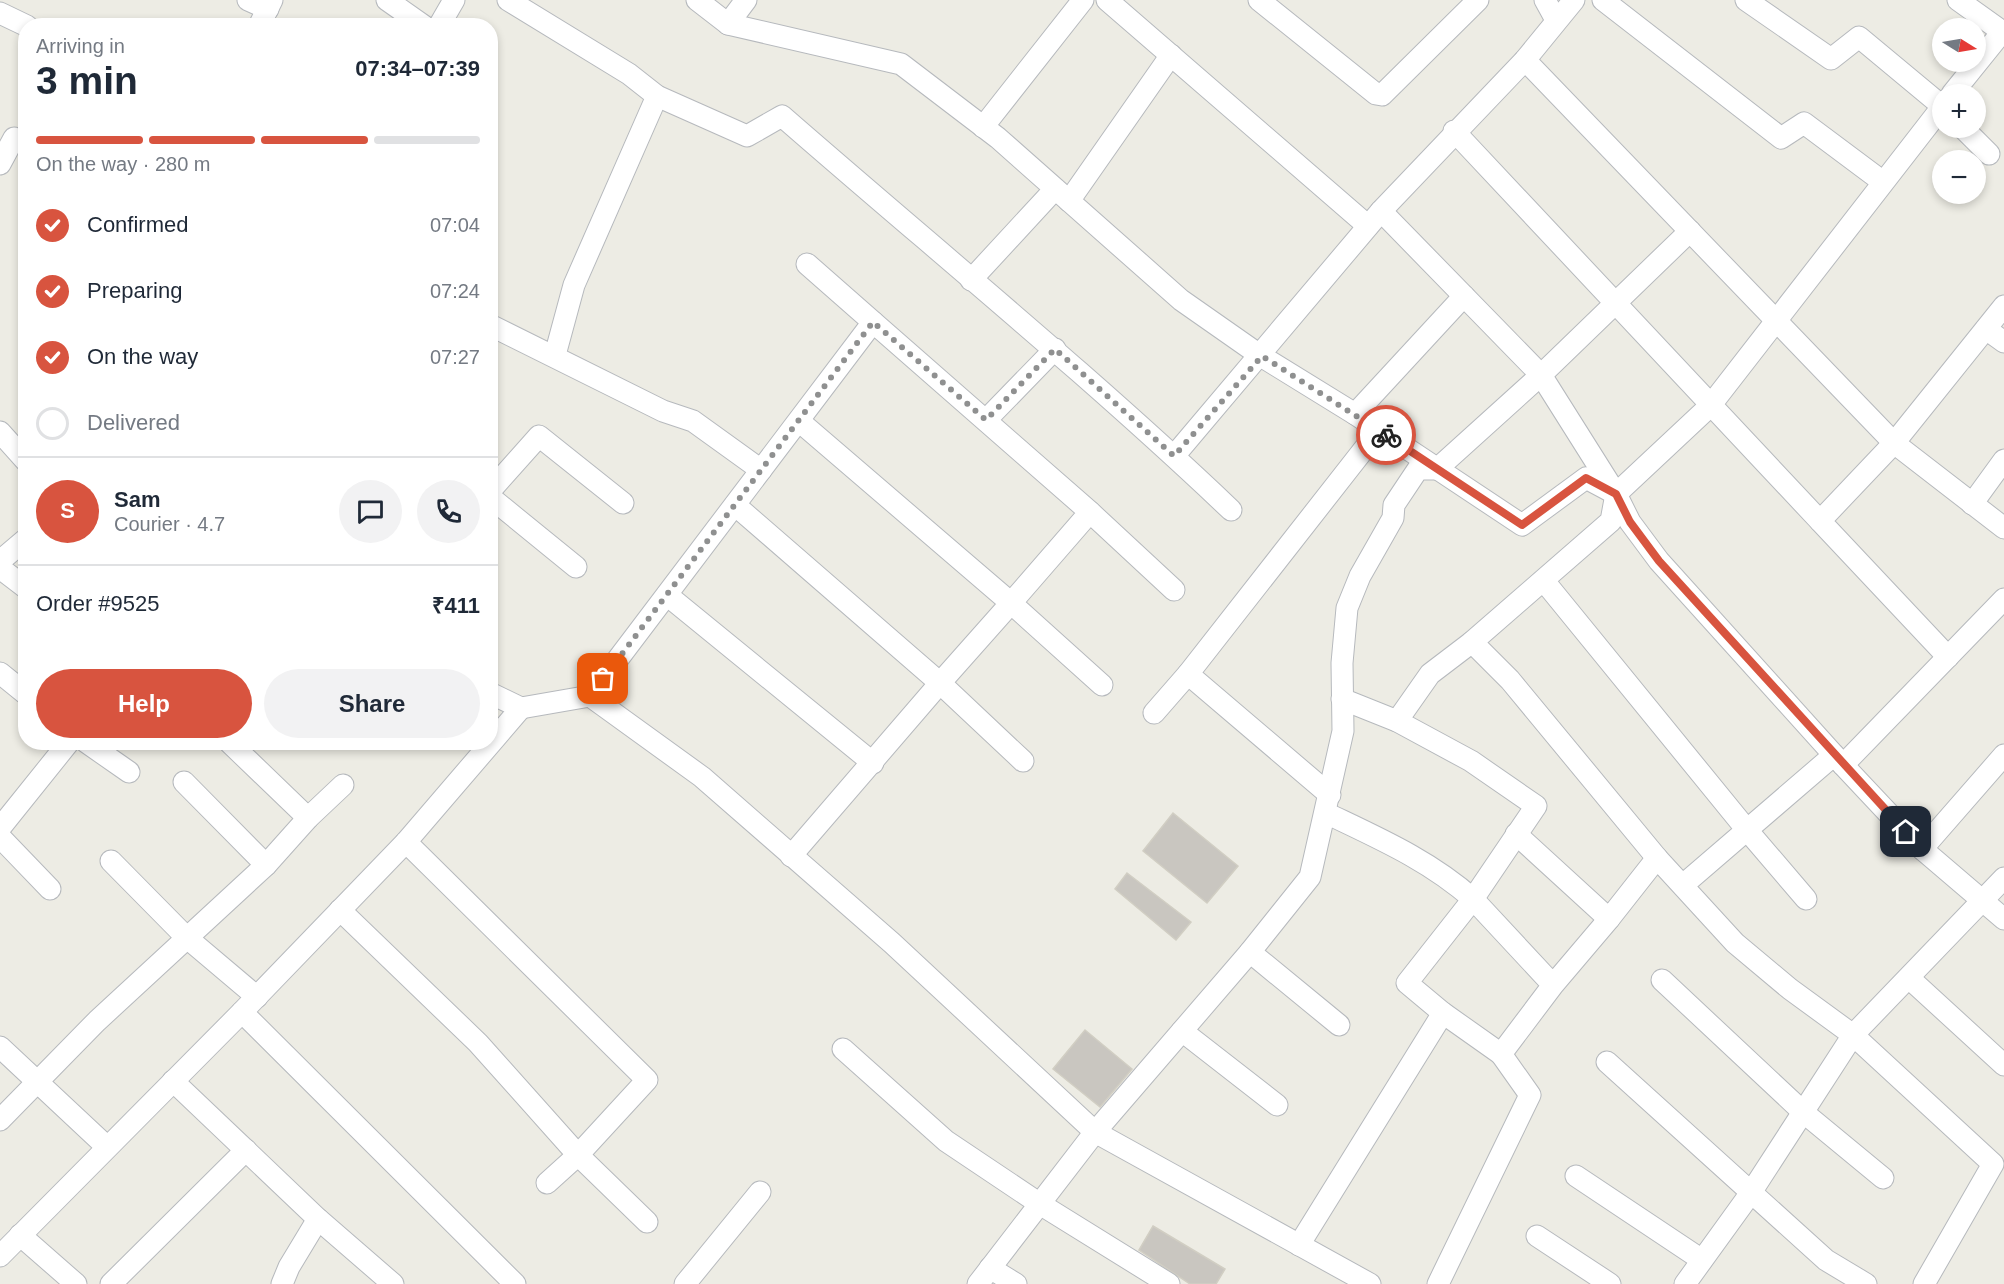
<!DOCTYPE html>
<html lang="en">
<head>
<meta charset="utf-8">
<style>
  body { margin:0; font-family:Arial,sans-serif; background:#f2f2f3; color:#1f2937; height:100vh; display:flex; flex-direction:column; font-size:22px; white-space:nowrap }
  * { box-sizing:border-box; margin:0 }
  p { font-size:20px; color:#747a83 }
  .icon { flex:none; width:33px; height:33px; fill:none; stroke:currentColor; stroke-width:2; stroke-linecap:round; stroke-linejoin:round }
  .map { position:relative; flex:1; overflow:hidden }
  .drawer { position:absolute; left:18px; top:18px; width:480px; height:732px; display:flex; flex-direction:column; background:#fff; border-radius:24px; box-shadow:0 3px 9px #0003 }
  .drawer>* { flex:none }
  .needle { width:39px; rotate:101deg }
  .fabs { position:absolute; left:1932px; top:18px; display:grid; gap:12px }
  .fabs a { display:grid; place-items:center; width:54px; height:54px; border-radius:50%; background:#fff; box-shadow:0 3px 9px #0003; font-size:30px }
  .pin { position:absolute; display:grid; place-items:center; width:51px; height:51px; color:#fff; margin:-26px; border-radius:12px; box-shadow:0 3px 9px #0006 }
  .courier { position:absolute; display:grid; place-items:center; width:60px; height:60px; margin:-30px; border:4px solid #d8543f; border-radius:50%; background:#fff; color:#222; box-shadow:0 2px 8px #0007 }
  .overview em { font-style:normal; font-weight:800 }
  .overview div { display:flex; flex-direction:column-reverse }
  .overview { display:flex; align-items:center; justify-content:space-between; height:102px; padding:0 18px }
  h1 { font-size:39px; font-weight:800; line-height:45px }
  .bar { display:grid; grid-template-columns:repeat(4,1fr); gap:9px 6px; align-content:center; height:72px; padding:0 18px }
  .bar i { height:8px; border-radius:4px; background:#e0e1e3 }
  .bar .current { background:#d8543f }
  .bar p { grid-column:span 4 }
  .line { display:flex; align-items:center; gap:15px; padding:0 18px; border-top:2px solid #e0e1e3 }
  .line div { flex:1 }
  .round { display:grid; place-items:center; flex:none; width:63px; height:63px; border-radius:32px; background:#f2f2f3 }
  ol { padding:0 18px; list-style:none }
  li { display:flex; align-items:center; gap:18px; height:66px }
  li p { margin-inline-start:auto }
  li .icon { padding:6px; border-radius:50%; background:#d8543f; color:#fff; stroke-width:4 }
  li:last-child { color:#747a83 }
  li i { width:33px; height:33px; border:3px solid #e0e1e3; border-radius:50% }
  .button { display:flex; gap:12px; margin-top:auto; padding:12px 18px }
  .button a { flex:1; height:69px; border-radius:36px; background:#d8543f; color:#fff; font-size:24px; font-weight:800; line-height:69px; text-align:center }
  .button a+a { background:#f2f2f3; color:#1f2937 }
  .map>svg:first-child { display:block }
  .building { fill:#c9c6c0; stroke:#d1cec3; stroke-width:1.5 }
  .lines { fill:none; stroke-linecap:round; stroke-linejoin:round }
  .minor-casing { stroke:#b6b9bd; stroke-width:23 }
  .minor { stroke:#fff; stroke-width:21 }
  .done { stroke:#8f9090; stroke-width:6; stroke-dasharray:0 10.8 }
  .route { stroke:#d8543f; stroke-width:8 }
</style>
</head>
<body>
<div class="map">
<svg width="2004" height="1284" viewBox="0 0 2004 1284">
  <rect width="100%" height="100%" fill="#edece4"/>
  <g class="building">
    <polygon points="1173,813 1238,866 1207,903 1143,851"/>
    <polygon points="1127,873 1191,922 1176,940 1115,889"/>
    <polygon points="1085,1030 1132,1069 1100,1107 1053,1069"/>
    <polygon points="1153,1226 1225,1269 1216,1284 1190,1284 1139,1250"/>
  </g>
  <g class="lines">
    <defs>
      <g id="minor">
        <polyline points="248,0 268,9"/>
        <polyline points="387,0 424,26"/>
        <path d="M508 0 629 74 657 96 747 136 782 116C932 247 1087 373 1231 510"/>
        <polyline points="697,0 728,24 901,64 998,138 1181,300 1261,356 1355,414 1522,525 1586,478 1616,494"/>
        <polyline points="1107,0 1368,226"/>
        <polyline points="1259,0 1376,94 1382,95 1478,0"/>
        <polyline points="1545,0 1556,20"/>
        <polyline points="1603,0 1781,138 1804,123 1883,182"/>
        <polyline points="1746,0 1831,59 1859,37 1942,106"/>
        <polyline points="1958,0 2004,33"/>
        <polyline points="0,13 27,26"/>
        <polyline points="728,24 746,0"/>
        <polyline points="259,26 272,0"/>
        <polyline points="439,26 454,0"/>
        <polyline points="1525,60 1894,443 2004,528"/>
        <polyline points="1952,94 2002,32"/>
        <polyline points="983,127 1083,0"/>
        <polyline points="1963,128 1989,154"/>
        <polyline points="1454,131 1820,521"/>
        <polyline points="0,164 14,138"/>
        <polyline points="1069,201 1171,55"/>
        <polyline points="1381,211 1541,375 1616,494 1630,522 1659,561 1843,765 1922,849"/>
        <polyline points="807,264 873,322"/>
        <polyline points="971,280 1055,189"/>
        <polyline points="490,325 663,411 693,421 761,470"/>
        <polyline points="1986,329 2004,342"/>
        <polyline points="555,355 574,285 657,96"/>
        <polyline points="1355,414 1464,296"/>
        <polyline points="986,420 1055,349"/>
        <polyline points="0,432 26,461"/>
        <polyline points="1174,456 1381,211 1525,60 1574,0"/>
        <polyline points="490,491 539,436 623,503"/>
        <polyline points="490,497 576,567"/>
        <polyline points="1972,504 2004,460"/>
        <polyline points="735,505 940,683 1011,603 799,421"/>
        <polyline points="1090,512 1174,590"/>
        <polyline points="0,561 26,539"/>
        <polyline points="0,568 26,588"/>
        <polyline points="1544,581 1747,830 1806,899"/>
        <polyline points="667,595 873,763"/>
        <polyline points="1948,657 1820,521 1894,443 2004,306"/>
        <polyline points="0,673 26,694"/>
        <polyline points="1102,685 1011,603 1090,512 873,322 590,696 702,777 892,943 1095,1132 1370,1284"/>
        <polyline points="490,693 521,708 590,696"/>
        <polyline points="1154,713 1188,674"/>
        <polyline points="1397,721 1430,674 1472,642"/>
        <polyline points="86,742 129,772"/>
        <polyline points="229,742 308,818"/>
        <polyline points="2004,755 1922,849 2004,919"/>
        <polyline points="1843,765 2004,599"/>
        <polyline points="184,782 266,865"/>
        <polyline points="1330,795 1188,674 1379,430"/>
        <path d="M1326 813C1378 838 1429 860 1473 899L1536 806 1471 761 1397 721 1342 699"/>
        <polyline points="0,828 69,742"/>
        <polyline points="1516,834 1609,919 1657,858 1735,943 1790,989 1853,1035 1750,1194 1685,1284"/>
        <polyline points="0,837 50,889"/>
        <polyline points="406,842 647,1080 578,1155 547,1183"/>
        <polyline points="791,856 940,683 1023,761"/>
        <polyline points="1657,858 1510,680 1472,642 1611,521 1616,494 1710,406 1942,107"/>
        <polyline points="111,861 186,937 257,997"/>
        <polyline points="1683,885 1834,755"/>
        <polyline points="340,910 478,1043 578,1155 647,1222"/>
        <polyline points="1250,952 1339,1025"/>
        <polyline points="1909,978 2004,1065"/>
        <polyline points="1662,980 1803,1112 1883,1178"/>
        <polyline points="1553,985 1473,899 1407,983 1443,1013 1501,1054 1553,985 1609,919"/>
        <polyline points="242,1012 515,1284"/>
        <polyline points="1182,1031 1277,1105"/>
        <polyline points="0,1047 107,1147"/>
        <polyline points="843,1049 946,1141 1040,1204 1169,1284"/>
        <polyline points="1607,1062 1826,1260 1866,1284"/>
        <polyline points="173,1081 318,1219 393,1284"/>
        <polyline points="0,1120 97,1021 266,865 308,818 343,785"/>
        <polyline points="1576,1176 1702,1260"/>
        <polyline points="20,1235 76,1284"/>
        <polyline points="1537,1236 1610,1284"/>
        <polyline points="1299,1245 1443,1013"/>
        <polyline points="0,1256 242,1012 406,842 521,708"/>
        <polyline points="990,1268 1016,1284"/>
        <polyline points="111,1284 246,1150"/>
        <polyline points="282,1284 289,1267 318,1219"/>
        <polyline points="685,1284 760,1192"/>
        <polyline points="978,1284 1095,1132 1250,952 1310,877 1343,731 1342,663 1347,608 1360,576 1393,518 1394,505 1418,469 1437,469 1541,375 1690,231"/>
        <polyline points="1438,1284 1530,1095 1501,1054"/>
        <polyline points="1924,1284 1993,1164 1853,1035 2004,878"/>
      </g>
    </defs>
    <use href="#minor" class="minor-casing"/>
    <use href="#minor" class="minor"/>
  </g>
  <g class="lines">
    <polyline class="done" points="603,679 873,322 986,420 1055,349 1174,456 1262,356 1386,435"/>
    <polyline class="route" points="1386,435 1522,525 1586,478 1616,494 1630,522 1659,561 1906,832"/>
  </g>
</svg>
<div class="fabs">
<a><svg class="needle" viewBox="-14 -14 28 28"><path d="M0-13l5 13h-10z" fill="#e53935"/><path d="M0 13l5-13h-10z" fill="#747a83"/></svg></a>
<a>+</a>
<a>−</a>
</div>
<div class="pin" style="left:603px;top:679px;background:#ea580c"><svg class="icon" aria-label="bag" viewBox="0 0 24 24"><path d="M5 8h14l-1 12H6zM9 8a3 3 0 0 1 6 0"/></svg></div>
<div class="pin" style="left:1906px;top:832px;background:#1f2937"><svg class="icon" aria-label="home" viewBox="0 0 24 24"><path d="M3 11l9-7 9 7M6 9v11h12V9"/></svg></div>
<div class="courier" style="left:1386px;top:435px"><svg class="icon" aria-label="bike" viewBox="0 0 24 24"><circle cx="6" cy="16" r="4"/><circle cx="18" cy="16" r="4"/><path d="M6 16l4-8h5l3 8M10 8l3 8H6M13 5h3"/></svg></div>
<section class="drawer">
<div class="overview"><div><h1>3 min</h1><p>Arriving in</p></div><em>07:34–07:39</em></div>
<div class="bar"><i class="current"></i><i class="current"></i><i class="current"></i><i></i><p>On the way · 280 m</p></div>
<ol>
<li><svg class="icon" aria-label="check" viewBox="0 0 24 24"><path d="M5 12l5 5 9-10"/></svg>Confirmed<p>07:04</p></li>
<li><svg class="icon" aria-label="check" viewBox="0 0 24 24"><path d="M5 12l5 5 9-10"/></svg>Preparing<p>07:24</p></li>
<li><svg class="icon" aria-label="check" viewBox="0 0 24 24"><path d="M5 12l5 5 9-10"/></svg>On the way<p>07:27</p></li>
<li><i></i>Delivered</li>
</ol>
<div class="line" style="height:108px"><b class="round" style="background:#d8543f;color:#fff">S</b><div><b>Sam</b><p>Courier · 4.7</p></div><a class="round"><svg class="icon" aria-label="chat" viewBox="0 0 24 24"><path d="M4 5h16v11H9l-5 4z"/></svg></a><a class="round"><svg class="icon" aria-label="phone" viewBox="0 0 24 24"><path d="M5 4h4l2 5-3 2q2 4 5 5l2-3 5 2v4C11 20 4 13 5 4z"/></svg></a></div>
<div class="line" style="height:78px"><div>Order #9525</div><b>₹411</b></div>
<div class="button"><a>Help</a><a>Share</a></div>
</section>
</div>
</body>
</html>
